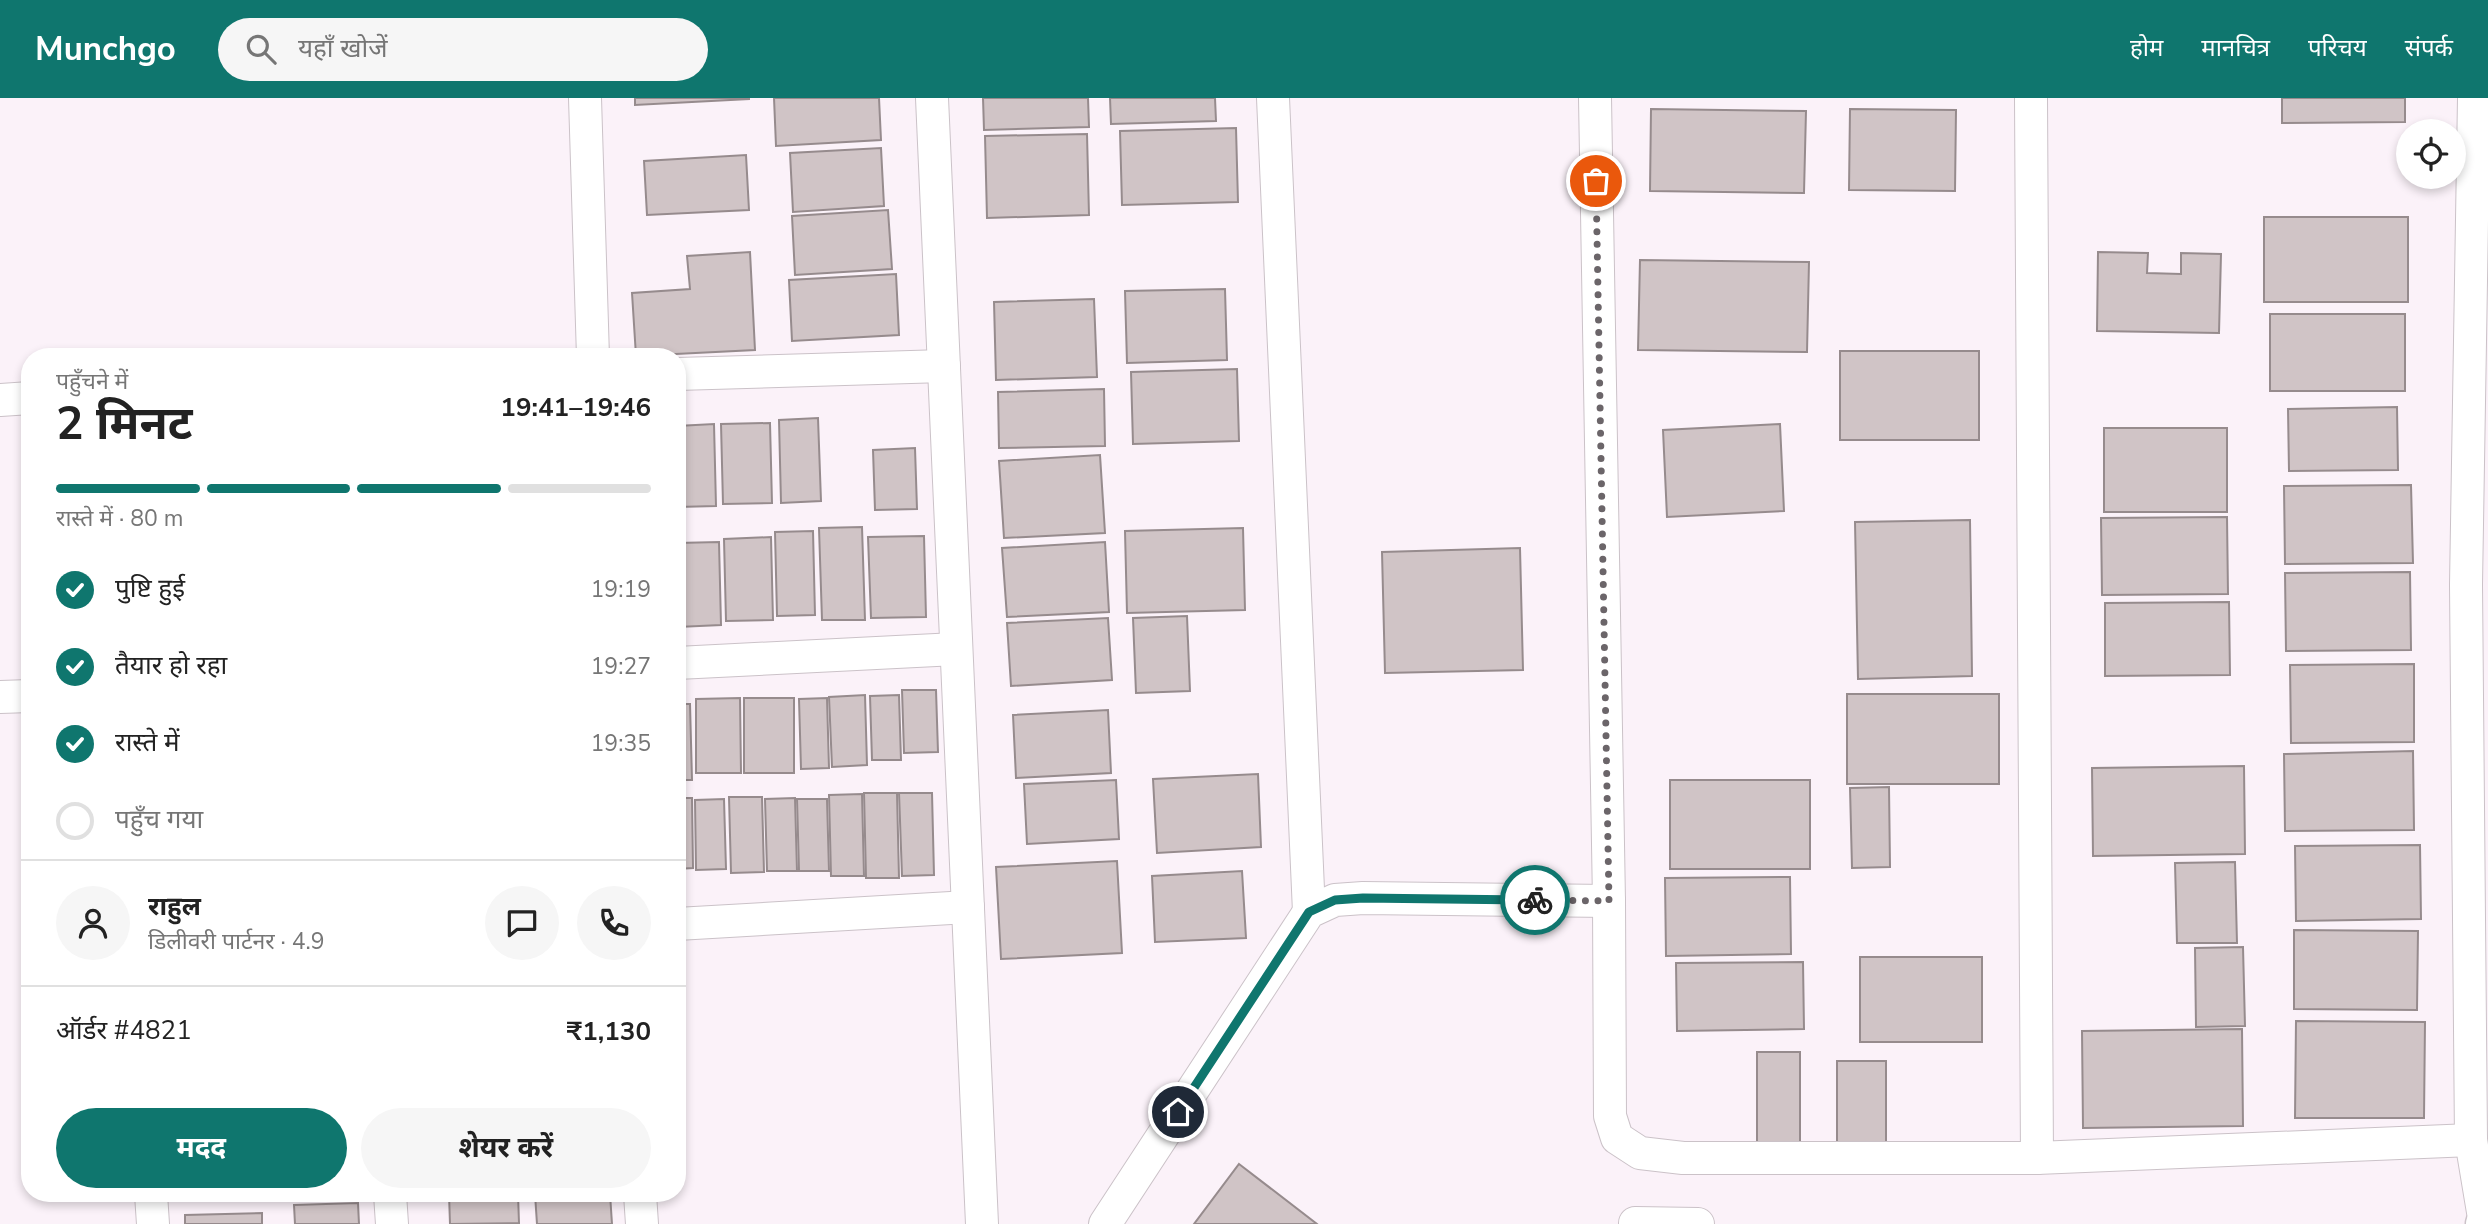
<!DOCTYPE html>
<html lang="hi">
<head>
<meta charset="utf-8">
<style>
  body { margin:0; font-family:"Nunito Sans","Noto Sans Devanagari",sans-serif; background:#f6f6f6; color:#222; height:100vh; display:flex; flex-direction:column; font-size:26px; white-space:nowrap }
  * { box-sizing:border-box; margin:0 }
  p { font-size:23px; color:#767676 }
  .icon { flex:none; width:38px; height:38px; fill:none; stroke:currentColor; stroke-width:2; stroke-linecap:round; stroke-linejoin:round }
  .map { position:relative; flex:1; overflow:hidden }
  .panel { position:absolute; left:21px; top:250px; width:665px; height:854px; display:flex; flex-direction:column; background:#fff; border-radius:28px; box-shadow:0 4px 10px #0003 }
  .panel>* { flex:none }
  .buttons { position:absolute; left:2396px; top:21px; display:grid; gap:14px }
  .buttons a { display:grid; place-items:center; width:70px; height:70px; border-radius:50%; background:#fff; box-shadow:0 4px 10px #0003; font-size:35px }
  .pin { position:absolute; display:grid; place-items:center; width:60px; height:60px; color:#fff; margin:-30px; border:4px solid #fff; border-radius:50%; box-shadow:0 2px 7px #0007 }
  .courier { position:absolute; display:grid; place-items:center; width:70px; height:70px; margin:-35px; border:5px solid #0f766e; border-radius:50%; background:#fff; color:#222; box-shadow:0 2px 9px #0007 }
  .summary em { font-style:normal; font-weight:700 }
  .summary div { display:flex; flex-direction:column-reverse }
  .summary { display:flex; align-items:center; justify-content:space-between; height:119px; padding:0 35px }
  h1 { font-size:46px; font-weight:700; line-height:52px }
  .bar { display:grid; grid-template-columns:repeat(4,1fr); gap:10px 7px; align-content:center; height:84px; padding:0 35px }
  .bar i { height:9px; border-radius:5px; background:#e0e0e0 }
  .bar .active { background:#0f766e }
  .bar p { grid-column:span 4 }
  .line { display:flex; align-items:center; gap:18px; padding:0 35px; border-top:2px solid #e0e0e0 }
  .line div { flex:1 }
  .round { display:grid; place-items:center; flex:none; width:74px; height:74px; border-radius:37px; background:#f6f6f6 }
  ol { padding:0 35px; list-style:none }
  li { display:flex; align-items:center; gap:21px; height:77px }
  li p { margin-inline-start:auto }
  li .icon { padding:7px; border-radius:50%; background:#0f766e; color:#fff; stroke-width:4 }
  li:last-child { color:#767676 }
  li i { width:38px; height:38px; border:4px solid #e0e0e0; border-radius:50% }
  .primary-button { display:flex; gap:14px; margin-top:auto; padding:14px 35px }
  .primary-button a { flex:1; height:80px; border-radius:42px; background:#0f766e; color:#fff; font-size:28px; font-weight:700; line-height:80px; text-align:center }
  .primary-button a+a { background:#f6f6f6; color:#222 }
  header { display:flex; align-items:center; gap:42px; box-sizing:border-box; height:98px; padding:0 35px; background:#0f766e; color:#fff }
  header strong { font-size:33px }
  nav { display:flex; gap:38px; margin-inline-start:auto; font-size:24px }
  .search { width:490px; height:63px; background:#f6f6f6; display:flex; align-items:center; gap:18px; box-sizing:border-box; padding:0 24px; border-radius:38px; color:#767676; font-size:26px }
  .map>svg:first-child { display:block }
  .building { fill:#d0c4c6; stroke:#968b8d; stroke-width:2 }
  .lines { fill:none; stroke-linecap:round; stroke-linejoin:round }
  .street-casing { stroke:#cbc2c8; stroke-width:34 }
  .secondary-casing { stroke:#cbc2c8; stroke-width:41 }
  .street { stroke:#fff; stroke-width:32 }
  .secondary { stroke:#fff; stroke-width:38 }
  .done { stroke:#6b6569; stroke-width:7; stroke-dasharray:0 12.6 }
  .route { stroke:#0f766e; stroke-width:9 }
</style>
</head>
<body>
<header>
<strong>Munchgo</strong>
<div class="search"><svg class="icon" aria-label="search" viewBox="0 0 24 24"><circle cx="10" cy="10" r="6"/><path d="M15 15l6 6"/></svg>यहाँ खोजें</div>
<nav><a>होम</a><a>मानचित्र</a><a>परिचय</a><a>संपर्क</a></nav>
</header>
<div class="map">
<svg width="2488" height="1126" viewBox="0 0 2488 1126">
  <rect width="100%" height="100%" fill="#fbf2f9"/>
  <g class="building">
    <polygon points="635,0 749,0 749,1 635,7"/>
    <polygon points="774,0 879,0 881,42 776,48"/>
    <polygon points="983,0 1088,0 1089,29 984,32"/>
    <polygon points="1110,0 1215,0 1216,23 1111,26"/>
    <polygon points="2282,0 2405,0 2405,24 2282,25"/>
    <polygon points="1651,11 1806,13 1804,95 1650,93"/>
    <polygon points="1850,11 1956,12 1955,93 1849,92"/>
    <polygon points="1236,30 1238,104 1122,107 1120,33"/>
    <polygon points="1087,36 1089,117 987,120 985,38"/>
    <polygon points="881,50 884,108 793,114 790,55"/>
    <polygon points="746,57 749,112 647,117 644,63"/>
    <polygon points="888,112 892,171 795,177 792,118"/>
    <rect x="2264" y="119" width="144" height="85"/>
    <polygon points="750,154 755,252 636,258 632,195 690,191 687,158"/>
    <polygon points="2098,154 2148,155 2147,175 2181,176 2181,155 2221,156 2219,235 2097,233"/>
    <polygon points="1640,162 1809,164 1807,254 1638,252"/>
    <polygon points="896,176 899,237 792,243 789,182"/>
    <polygon points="1225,191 1227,262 1127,265 1125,193"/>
    <polygon points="1094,201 1097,279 996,282 994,204"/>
    <rect x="2270" y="216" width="135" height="77"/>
    <rect x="1840" y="253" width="139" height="89"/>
    <polygon points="1237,271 1239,343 1133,346 1131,274"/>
    <polygon points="1104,291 1105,348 999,350 998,294"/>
    <polygon points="2397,309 2398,372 2289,373 2288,311"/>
    <polygon points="818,320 821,403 781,405 779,322"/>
    <polygon points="770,325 772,405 723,406 721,326"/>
    <polygon points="714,326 716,408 677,409 677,328"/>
    <polygon points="1780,326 1784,413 1667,419 1663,332"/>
    <rect x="2104" y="330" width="123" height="84"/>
    <polygon points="915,350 917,411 875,412 873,352"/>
    <polygon points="1100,357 1105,435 1004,440 999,363"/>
    <polygon points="2411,387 2413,465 2285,466 2284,388"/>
    <polygon points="2227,419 2228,496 2102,497 2101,420"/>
    <polygon points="1970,422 1972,578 1858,581 1855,424"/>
    <polygon points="862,429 865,522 822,522 819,430"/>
    <polygon points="1243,430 1245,512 1127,515 1125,433"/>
    <polygon points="813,433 815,517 777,518 775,434"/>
    <polygon points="924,438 926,519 871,520 868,439"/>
    <polygon points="771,439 773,522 726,523 724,441"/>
    <polygon points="719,444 721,527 678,529 677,445"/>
    <polygon points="1105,444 1109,514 1007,519 1002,450"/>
    <polygon points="1520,450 1523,572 1385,575 1382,454"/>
    <polygon points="2410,474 2411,552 2286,553 2285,475"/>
    <polygon points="2229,504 2230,577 2105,578 2105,505"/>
    <polygon points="1187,518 1190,593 1136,595 1133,520"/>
    <polygon points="1108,520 1112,582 1011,588 1007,525"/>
    <polygon points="2414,566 2414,644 2291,645 2290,567"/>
    <polygon points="902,592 936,592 938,654 904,655"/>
    <rect x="1847" y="596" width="152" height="90"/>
    <polygon points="865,597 867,667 832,669 829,599"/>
    <polygon points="899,597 901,662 872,662 870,598"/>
    <polygon points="740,600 741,675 696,675 696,601"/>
    <rect x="744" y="600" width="50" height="75"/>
    <polygon points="827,600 829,670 801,671 799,601"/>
    <polygon points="677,606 690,606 692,682 677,682"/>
    <polygon points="1108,612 1111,675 1016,680 1013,617"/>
    <polygon points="2413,653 2414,732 2285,733 2284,656"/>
    <polygon points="2244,668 2245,756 2093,758 2092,670"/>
    <polygon points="1258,676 1261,749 1157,755 1153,681"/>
    <polygon points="1116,682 1119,741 1027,746 1024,686"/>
    <rect x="1670" y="682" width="140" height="89"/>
    <polygon points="1889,689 1890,769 1852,770 1850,690"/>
    <polygon points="864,695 897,695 899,780 866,780"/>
    <polygon points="899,695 932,695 934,777 902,778"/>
    <polygon points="862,696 864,778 831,778 829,697"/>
    <polygon points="729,699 762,699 764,774 731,775"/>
    <polygon points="677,700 692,700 693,770 677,771"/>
    <polygon points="795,700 797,773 767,773 765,701"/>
    <polygon points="724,701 726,771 696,772 695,702"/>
    <polygon points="797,701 827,701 829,773 799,773"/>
    <polygon points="2420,747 2421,821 2296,823 2295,748"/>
    <polygon points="1117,763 1122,855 1001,861 996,769"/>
    <polygon points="2235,764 2237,845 2177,845 2175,765"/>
    <polygon points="1242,773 1246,840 1155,844 1152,778"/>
    <polygon points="1790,779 1791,856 1666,858 1665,780"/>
    <polygon points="2294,832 2418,833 2417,912 2294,911"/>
    <polygon points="2243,849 2245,928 2196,929 2195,850"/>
    <rect x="1860" y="859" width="122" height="85"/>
    <polygon points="1803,864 1804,931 1677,933 1676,865"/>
    <polygon points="2296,923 2425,924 2424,1020 2295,1020"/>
    <polygon points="2242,931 2243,1028 2083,1030 2082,933"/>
    <rect x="1757" y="954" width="43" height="90"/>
    <rect x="1837" y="963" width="49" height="82"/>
    <polygon points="1239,1066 1317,1126 1194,1126"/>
    <polygon points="298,1096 355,1096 355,1101 298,1103"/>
    <polygon points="449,1096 518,1096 519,1125 450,1126"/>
    <polygon points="535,1096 610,1096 612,1126 537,1126"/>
    <polygon points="358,1105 359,1126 295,1126 294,1107"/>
    <polygon points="262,1115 262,1126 185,1126 185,1117"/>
  </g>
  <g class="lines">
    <defs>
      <g id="street">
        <polyline points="585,0 593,259"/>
        <polyline points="932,0 982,1126"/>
        <polyline points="1273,0 1309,814"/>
        <polyline points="1595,0 1609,803 1610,1018 1617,1040 1640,1055 1683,1060 2037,1060 2471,1042"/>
        <polyline points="2031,0 2037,1060"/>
        <polyline points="2474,0 2466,487 2471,1042 2485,1126"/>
        <polyline points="677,276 944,268"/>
        <polyline points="0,302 30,300"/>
        <polyline points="677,565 956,551"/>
        <polyline points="0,599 30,598"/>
        <polyline points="677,826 968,809"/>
        <polyline points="151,1096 153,1126"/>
        <polyline points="390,1096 392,1126"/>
        <polyline points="640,1096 642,1126"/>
        <polyline points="1635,1125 1698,1126"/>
        <polyline points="1105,1126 1309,814 1335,802 1363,800 1609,803"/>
      </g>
      <polyline id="secondary" points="2485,1126 2488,1124"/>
    </defs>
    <use href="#street" class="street-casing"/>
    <use href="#secondary" class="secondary-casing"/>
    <use href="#street" class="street"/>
    <use href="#secondary" class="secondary"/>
  </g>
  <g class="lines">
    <polyline class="done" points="1535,802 1609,803 1596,83"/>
    <polyline class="route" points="1178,1014 1309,814 1335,802 1363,800 1535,802"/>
  </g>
</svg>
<div class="buttons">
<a><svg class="icon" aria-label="locate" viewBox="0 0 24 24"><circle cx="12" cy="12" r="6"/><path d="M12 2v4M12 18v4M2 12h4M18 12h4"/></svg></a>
</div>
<div class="pin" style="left:1596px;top:83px;background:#ea580c"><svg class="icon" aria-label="bag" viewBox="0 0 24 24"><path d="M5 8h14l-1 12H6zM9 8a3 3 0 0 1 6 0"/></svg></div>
<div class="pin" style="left:1178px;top:1014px;background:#1f2937"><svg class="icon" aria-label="home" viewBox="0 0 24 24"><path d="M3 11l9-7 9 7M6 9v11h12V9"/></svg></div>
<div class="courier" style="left:1535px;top:802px"><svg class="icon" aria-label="bike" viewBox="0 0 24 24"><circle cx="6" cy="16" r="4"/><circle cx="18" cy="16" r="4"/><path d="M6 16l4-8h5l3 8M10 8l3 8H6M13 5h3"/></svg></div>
<section class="panel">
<div class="summary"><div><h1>2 मिनट</h1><p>पहुँचने में</p></div><em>19:41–19:46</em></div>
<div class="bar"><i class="active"></i><i class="active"></i><i class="active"></i><i></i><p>रास्ते में · 80 m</p></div>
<ol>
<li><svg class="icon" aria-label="check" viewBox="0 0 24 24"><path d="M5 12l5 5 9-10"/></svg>पुष्टि हुई<p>19:19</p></li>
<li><svg class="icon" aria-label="check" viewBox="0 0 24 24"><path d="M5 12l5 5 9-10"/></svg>तैयार हो रहा<p>19:27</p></li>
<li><svg class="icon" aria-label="check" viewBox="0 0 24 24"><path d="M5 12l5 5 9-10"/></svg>रास्ते में<p>19:35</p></li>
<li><i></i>पहुँच गया</li>
</ol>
<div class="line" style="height:126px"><a class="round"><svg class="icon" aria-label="person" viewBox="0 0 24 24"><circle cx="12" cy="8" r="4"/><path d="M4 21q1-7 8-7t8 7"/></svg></a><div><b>राहुल</b><p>डिलीवरी पार्टनर · 4.9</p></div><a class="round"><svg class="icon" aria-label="chat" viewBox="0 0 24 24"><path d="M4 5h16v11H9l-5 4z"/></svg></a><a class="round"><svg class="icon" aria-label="phone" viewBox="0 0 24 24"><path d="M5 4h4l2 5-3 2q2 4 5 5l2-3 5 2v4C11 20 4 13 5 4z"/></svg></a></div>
<div class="line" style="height:91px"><div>ऑर्डर #4821</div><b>₹1,130</b></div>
<div class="primary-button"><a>मदद</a><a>शेयर करें</a></div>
</section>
</div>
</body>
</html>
